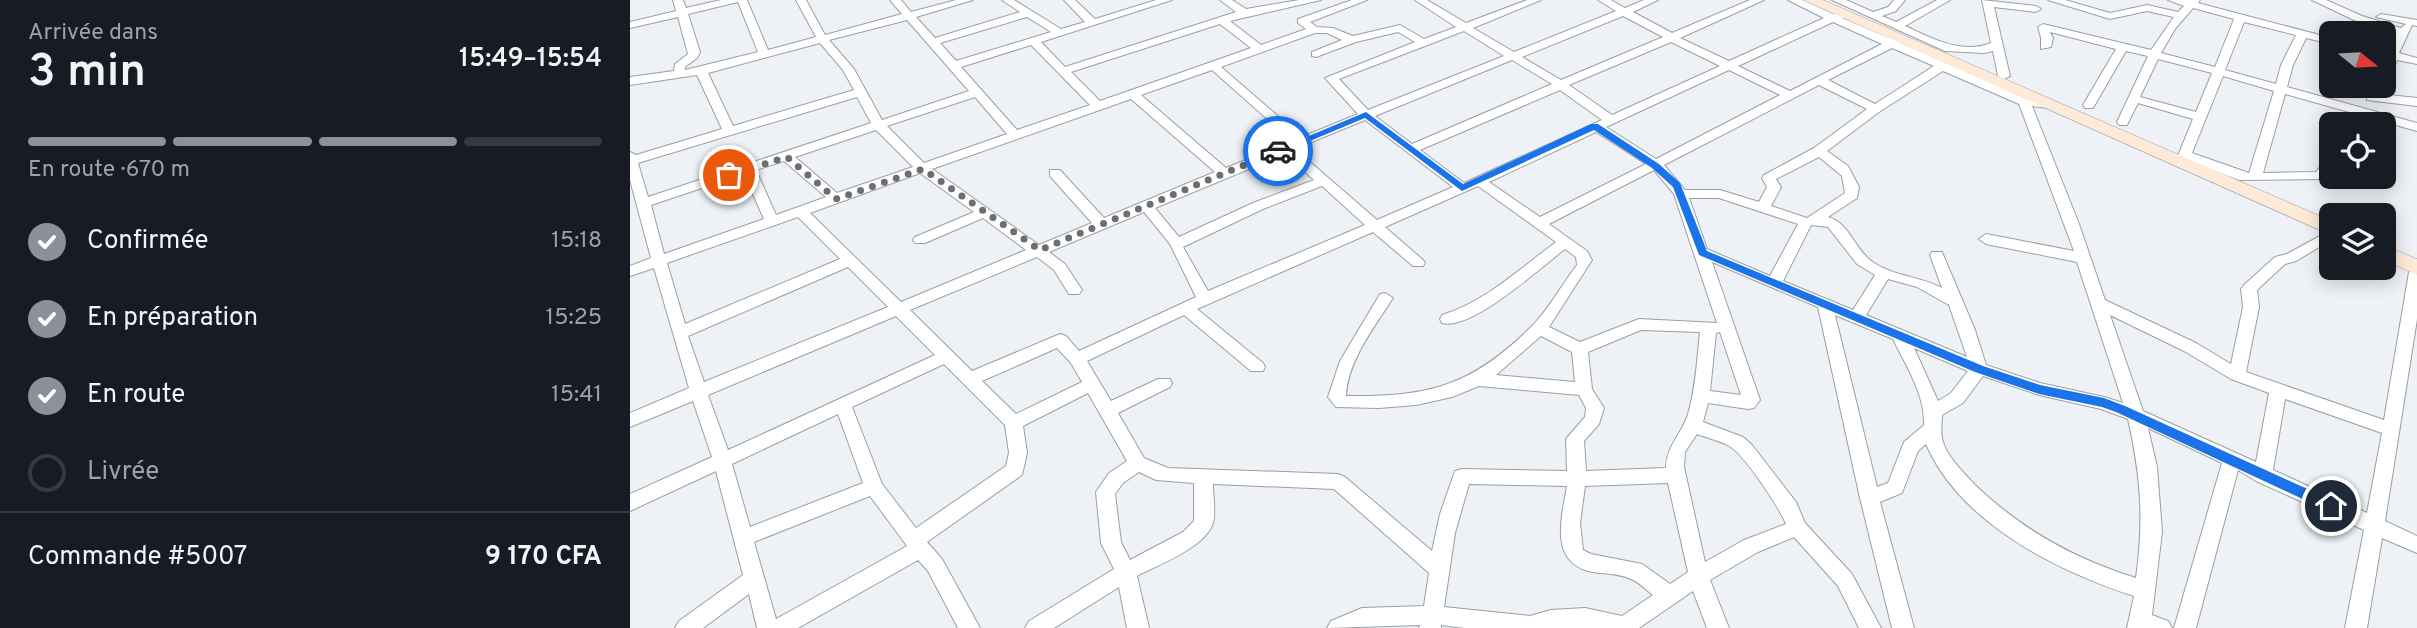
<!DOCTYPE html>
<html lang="fr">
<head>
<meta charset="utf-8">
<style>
  body { margin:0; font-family:Overpass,sans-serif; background:#20242c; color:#f1f3f6; height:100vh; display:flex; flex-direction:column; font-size:26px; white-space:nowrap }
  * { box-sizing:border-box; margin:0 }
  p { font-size:23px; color:#9ea1a6 }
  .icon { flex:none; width:38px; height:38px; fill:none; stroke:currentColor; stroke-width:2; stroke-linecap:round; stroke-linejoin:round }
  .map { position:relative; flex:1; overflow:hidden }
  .details { display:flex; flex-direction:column; background:#171b24; width:630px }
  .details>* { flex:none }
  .needle { width:46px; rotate:108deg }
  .tools { position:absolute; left:1689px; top:21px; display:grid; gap:14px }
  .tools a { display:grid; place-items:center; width:77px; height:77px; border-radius:10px; background:#171b24; box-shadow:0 4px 18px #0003; font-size:35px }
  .pin { position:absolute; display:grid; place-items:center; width:60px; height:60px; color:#fff; margin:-30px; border:4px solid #fff; border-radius:50%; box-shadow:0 2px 7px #0007 }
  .courier { position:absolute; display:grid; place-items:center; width:70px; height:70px; margin:-35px; border:5px solid #1a73e8; border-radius:50%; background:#fff; color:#222; box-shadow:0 2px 9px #0007 }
  .summary em { font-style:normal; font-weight:600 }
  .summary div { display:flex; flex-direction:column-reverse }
  .summary { display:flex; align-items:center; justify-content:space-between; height:119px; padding:0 28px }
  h1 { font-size:46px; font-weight:600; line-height:52px }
  .bar { display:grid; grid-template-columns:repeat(4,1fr); gap:10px 7px; align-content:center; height:84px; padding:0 28px }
  .bar i { height:9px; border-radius:5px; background:#363941 }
  .bar .on { background:#8c9099 }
  .bar p { grid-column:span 4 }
  .line { display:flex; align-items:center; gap:18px; padding:0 28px; border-top:2px solid #363941 }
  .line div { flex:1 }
  ol { padding:0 28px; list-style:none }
  li { display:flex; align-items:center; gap:21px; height:77px }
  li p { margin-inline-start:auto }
  li .icon { padding:7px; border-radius:50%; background:#8c9099; color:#fff; stroke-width:4 }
  li:last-child { color:#9ea1a6 }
  li i { width:38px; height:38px; border:4px solid #363941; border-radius:50% }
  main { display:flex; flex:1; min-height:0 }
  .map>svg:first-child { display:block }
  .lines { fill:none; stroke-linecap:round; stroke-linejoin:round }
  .street-casing { stroke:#9b9fa2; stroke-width:2 }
  .secondary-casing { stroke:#9b9fa2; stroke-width:1 }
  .street { fill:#fff; fill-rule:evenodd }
  .secondary { fill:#feead8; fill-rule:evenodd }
  .route { fill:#1a73e8 }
  .done { stroke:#6d6e70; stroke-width:7; stroke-dasharray:0 12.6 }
</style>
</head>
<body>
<main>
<section class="details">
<div class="summary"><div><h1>3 min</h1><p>Arrivée dans</p></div><em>15:49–15:54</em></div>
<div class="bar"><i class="on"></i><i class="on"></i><i class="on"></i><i></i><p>En route · 670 m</p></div>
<ol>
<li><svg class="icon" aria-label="check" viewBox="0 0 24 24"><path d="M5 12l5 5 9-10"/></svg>Confirmée<p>15:18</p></li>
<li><svg class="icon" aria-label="check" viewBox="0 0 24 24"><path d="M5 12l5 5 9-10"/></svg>En préparation<p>15:25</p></li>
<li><svg class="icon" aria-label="check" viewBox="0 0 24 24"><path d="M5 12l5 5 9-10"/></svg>En route<p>15:41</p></li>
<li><i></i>Livrée</li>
</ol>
<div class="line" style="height:91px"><div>Commande #5007</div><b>9 170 CFA</b></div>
</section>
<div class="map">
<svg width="1787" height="628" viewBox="0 0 1787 628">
  <rect width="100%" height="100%" fill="#eef1f5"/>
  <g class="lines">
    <defs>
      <g id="street">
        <path d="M43 0H53L56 8 91 0H117L138 50 186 37 166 0H176L195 35 272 14 260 0H271L281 12 326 0H343L286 17 305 38 390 12 372 0H384L431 29 455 22 434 0H445L465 19 526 0H542L411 42 435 67 606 12 590 0H602L616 9 669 0H691L600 21 631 45 676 29 668 23V19L722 0H737L680 22 687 27 703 28 723 36 770 25 794 39 826 27 785 0H797L836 23 897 0H911L843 28 884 52 986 11 968 0H981L995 8 1014 0H1028L1003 12 1042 33 1120 0H1134L1050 38 1099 61 1194 18 1158 0H1172L1203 14 1215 12 1216 14 1212 18 1261 39 1274 37 1276 39 1270 43 1312 61H1321V65L1396 99 1422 101 1424 104 1418 108 1402 106 1449 224 1475 300 1566 343 1601 364 1613 307 1611 289 1614 285 1645 257 1657 254 1701 230V240L1666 261 1655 264 1627 290 1629 307 1616 372 1754 420 1779 272 1787 267V319L1755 521 1787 536V553L1752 538 1737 628H1715L1734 530 1626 481 1608 470 1566 628H1544L1592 463 1518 428 1527 467 1532 532 1522 615 1538 621 1542 628H1497L1504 596C1427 571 1330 523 1296 444L1288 451 1272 493 1250 502 1284 628H1262L1230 498 1188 307 1082 262 1130 400 1124 408 1118 409 1078 403 1073 422 1113 437 1122 445 1166 502 1175 523 1222 574 1251 628H1229L1208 586 1164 537 1128 552 1080 580 1099 628H1077L1063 591 1009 628H834L811 625V628H789L790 625 697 628 701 621 732 608 794 606 799 573 704 489 583 484C583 496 586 512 583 523 576 547 528 565 507 576L519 628H497L489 587 424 628H395L399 621 484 569 471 543 466 492 479 473 497 461 458 393 393 426 397 453 392 475 297 542 312 559 350 628H328L298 571 288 560 168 628H127L119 594 73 628H45L49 621 113 575 86 471 0 511V494L82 457 63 401 0 427V413L59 388 24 268 0 276V266L21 258 0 180V152L6 155 92 129 67 75 0 85V77L44 71 45 64 58 54 48 17 0 28V22L46 11ZM108 2 128 52 55 70V67L67 58 70 52 58 14ZM993 16 1033 37 931 80 892 57ZM397 17 421 32 326 61 310 43ZM277 20 339 91 252 120 224 69 199 40ZM1203 22 1252 44 1160 91 1108 66ZM590 24 621 48 470 101 441 72ZM834 31 874 56 738 110 709 79ZM768 32 785 42 695 78 728 114 672 137 591 67 685 33H697L712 40 682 52V56L686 57 726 42ZM1041 42 1090 66 982 115 939 85ZM190 43 213 70 224 90 103 126 78 73ZM401 45 460 105 387 130 331 67ZM1262 48 1304 66 1245 104 1198 80ZM882 60 922 84 782 144 745 116ZM582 70 662 141 596 168 511 95ZM1099 70 1150 95 1026 159 976 127ZM1313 71 1389 104 1444 251 1356 234 1349 239 1356 244 1447 262 1493 403 1474 397 1410 383 1356 365 1345 330 1312 252H1302L1300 255 1312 288C1290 276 1260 276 1240 260 1223 246 1220 224 1198 217L1227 198 1229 187 1218 166 1197 151 1249 112ZM1189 85 1237 109 1184 148 1134 175 1132 178 1137 187 1129 202 1090 190H1055L1034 165ZM930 90 972 120 834 183 790 150ZM227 97 241 123 18 197 8 163ZM345 97 377 134 294 163 257 126ZM501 99 585 172 474 218 430 170H420V176L462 223 409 245 302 169ZM735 120 823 187 747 220 665 149ZM246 130 283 167 207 193 165 157ZM966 132 1016 164 910 217 859 182ZM655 154 684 180 623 203 549 237 525 208ZM1189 157 1212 176 1215 193 1177 218 1141 206 1151 187 1146 179ZM154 161 196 197 146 215 126 170ZM1024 170 1044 194 1087 323 1009 319 950 342 919 327 962 260 957 251 919 224ZM290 173 344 212 285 237 283 240 285 243H295L353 218 396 250 271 302 180 213ZM114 174 134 219 34 254 21 205ZM692 186 735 225 578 291 553 247 633 209ZM848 186 926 242C889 269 857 301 812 315L810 319 812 323C842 331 911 267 935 249L946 257 947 265C932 284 919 309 902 326 842 386 799 397 716 396 717 362 745 326 763 298L755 293 750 294 710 361 698 397 706 407 749 408 786 405 822 397 849 386 949 395 956 408 955 417 936 439 937 471 832 469 825 471 810 514 802 551 715 477 708 474 538 468 514 458 488 413 540 387 542 383 540 379H528L481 401 457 361 554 315 621 371H633L635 367 633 363 567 309 743 232 783 266H793L795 263 793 260 755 227ZM1059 198H1089L1168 224 1140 276 1077 249ZM514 212 540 244 566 297 449 351 436 336 430 334 342 371 280 310 407 257 424 270 439 294H449L452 290 435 264 419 252ZM168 217 210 259 55 324 37 263ZM1181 225 1198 227 1227 264 1245 275 1223 310 1153 281ZM218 267 258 307 74 382 58 336ZM1258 279 1287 287 1319 305 1337 357 1236 315ZM1205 315 1263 339C1276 366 1295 394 1294 425L1274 442 1258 483 1247 487ZM1480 315 1554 351 1601 379 1639 393 1626 462 1513 411ZM266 316 305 355 98 450 78 395ZM1011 330 1070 332C1067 359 1066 387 1058 414 1052 434 1036 446 1036 468L956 471 954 441 969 424 974 408 962 389 958 352ZM1090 332 1111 395 1080 391 1086 333ZM911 336 942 352 945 382 866 375ZM427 348 441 363 452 382 386 414 352 381ZM1284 348 1338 371 1321 393 1308 401ZM314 364 375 425 379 453 376 466 286 528 252 484 222 407ZM1353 376 1409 395 1471 409 1498 419C1511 477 1514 519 1506 578 1445 559 1392 530 1345 485 1334 473 1318 458 1313 442 1310 434 1312 424 1312 415L1333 403ZM1655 399 1752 433 1737 513 1643 470ZM208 414 233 483 120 527 102 464ZM1067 434C1078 438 1090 441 1099 446 1114 454 1149 507 1156 524L1114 540 1075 562 1054 467 1055 452ZM509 472 526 480 564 483V521L553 532 500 560 491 542 485 494 493 483ZM1038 483 1058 572 1040 584 1012 564 961 554 953 550 950 523 955 486ZM839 484 937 486C932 516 919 560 958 571 971 574 989 573 1001 579 1009 582 1016 590 1023 595L992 616 955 608 921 610 900 616 814 607 825 533ZM240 496 277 546 146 619 124 542Z"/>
        <path d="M1202 0H1216L1243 12 1258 7 1264 0H1275L1266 11 1252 16 1266 22 1307 0H1320L1275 26C1302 38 1331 55 1361 43L1352 0 1406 6 1411 9 1406 12 1364 7 1380 76 1374 79 1368 76 1363 51 1354 53 1315 51Z"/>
        <path d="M1418 0H1435L1480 13 1517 5 1548 12 1554 6 1538 0H1570L1568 3 1701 38V44L1676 38 1663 65 1657 87 1787 123V131L1655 94 1633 173 1686 172 1696 160 1701 159V171L1695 179 1609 180 1559 161 1557 166H1547L1545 163 1563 119 1508 103 1497 125H1489L1487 122 1518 56 1496 51 1463 108H1455L1453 105 1486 49 1420 32 1423 38 1421 47 1411 49V38L1408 27 1413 24 1521 50 1544 17 1517 11 1480 19ZM1563 8 1604 19 1585 67 1531 53 1545 29ZM1614 22 1666 35 1651 65 1646 84 1595 70ZM1528 59 1582 73 1566 112 1510 97ZM1593 76 1644 91 1619 173 1562 153Z"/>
        <polygon points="1682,0 1696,0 1732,16 1771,28 1776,24 1746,17 1751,14 1787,20 1787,26 1782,25 1769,53 1787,58 1787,64 1767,60 1760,79 1754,82 1756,57 1754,56 1754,50 1758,51 1766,34 1724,20"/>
        <polygon points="1741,93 1787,98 1787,106 1737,100 1737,94"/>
      </g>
      <g id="secondary">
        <polygon points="1173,0 1193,0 1701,221 1701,235"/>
        <polygon points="1754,245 1787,259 1787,275 1754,260"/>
      </g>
    </defs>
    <use href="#street" class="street-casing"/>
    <use href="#secondary" class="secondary-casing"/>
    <use href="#street" class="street"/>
    <use href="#secondary" class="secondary"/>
  </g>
  <polygon class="route" points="736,112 833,184 961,124 968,124 1029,164 1050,183 1077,251 1353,366 1410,385 1474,398 1495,406 1706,502 1708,506 1706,510 1696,510 1486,412 1472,407 1409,394 1345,372 1069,255 1043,187 1022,168 964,130 832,191 735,118 651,153 643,151"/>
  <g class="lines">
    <polyline class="done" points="99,175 157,157 206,199 293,169 410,250 648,151"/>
  </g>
</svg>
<div class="tools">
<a><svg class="needle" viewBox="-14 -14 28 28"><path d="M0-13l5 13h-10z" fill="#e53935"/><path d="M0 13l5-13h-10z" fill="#9ea1a6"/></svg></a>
<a><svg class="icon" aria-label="locate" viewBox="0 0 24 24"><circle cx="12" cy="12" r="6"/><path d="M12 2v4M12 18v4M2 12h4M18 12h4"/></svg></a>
<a><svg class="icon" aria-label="layers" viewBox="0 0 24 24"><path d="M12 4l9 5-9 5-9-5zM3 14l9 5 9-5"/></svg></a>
</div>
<div class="pin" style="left:99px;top:175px;background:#ea580c"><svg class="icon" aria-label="bag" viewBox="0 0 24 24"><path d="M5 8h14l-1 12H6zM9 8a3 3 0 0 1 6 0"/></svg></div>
<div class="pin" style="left:1701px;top:506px;background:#1f2937"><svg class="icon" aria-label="home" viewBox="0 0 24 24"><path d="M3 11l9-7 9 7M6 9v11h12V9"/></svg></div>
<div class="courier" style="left:648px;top:151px"><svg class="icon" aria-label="car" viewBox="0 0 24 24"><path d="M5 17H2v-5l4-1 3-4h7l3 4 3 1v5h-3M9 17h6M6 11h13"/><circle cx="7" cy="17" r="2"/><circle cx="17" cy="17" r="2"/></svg></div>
</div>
</main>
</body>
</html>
